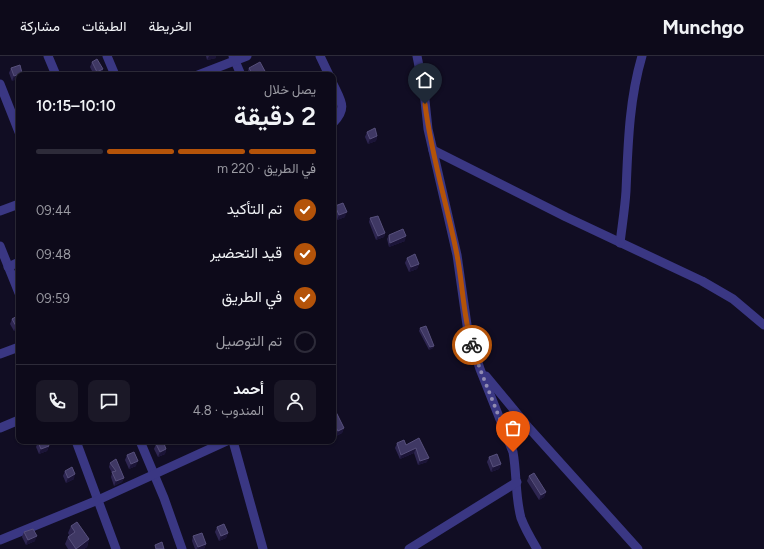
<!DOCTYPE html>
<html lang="ar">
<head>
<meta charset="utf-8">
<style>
  body { margin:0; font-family:Figtree,Vazirmatn,sans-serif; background:#1b1827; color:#f1f3f6; direction:rtl; height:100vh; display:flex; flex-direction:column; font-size:15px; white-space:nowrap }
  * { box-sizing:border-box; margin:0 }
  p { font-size:13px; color:#9a9aa2 }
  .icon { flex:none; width:22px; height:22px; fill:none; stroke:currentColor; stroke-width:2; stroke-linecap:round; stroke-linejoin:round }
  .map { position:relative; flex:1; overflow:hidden; direction:ltr }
  .drawer { position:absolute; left:16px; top:16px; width:320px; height:372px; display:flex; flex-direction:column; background:#0d0a1a; border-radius:8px; box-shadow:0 1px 3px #0004,0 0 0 1px #2d2b39; direction:rtl }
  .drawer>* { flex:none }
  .pin { position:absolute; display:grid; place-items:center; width:34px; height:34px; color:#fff; margin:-41px -17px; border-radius:50% 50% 50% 0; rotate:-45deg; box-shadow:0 0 4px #0007 }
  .pin .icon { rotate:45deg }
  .courier { position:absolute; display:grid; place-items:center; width:40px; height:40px; margin:-20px; border:3px solid #b45309; border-radius:50%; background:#fff; color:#222; box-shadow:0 1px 5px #0007 }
  .headline em { font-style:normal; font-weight:600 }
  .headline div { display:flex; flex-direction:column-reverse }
  .headline { display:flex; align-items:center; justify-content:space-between; height:68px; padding:0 20px }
  h1 { font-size:26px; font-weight:600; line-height:30px }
  .bar { display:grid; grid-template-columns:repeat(4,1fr); gap:6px 4px; align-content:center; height:48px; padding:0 20px }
  .bar i { height:5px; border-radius:3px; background:#2d2b39 }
  .bar .on { background:#b45309 }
  .bar p { grid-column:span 4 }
  .line { display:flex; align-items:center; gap:10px; padding:0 20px; border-top:1px solid #2d2b39 }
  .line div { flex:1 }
  .round { display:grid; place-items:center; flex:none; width:42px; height:42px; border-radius:8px; background:#1b1827 }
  ol { padding:0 20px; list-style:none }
  li { display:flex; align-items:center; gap:12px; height:44px }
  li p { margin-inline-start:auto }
  li .icon { padding:4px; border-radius:50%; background:#b45309; color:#fff; stroke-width:4 }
  li:last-child { color:#9a9aa2 }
  li i { width:22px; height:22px; border:2px solid #2d2b39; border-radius:50% }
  header { display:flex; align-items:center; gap:24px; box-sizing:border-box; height:56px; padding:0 20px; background:#0d0a1a; border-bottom:1px solid #2d2b39 }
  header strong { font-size:19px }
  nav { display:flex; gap:22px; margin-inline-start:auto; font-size:14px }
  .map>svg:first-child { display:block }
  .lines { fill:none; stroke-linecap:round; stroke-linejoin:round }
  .street { stroke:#3a3783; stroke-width:9 }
  .wall { fill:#2e2651 }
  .shaded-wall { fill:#1b1437 }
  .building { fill:#3f3864; stroke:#57507c }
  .done { stroke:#908bb2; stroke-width:4; stroke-dasharray:0 7.2 }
  .route { stroke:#b45309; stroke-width:5 }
</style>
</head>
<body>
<header>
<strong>Munchgo</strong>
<nav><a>الخريطة</a><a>الطبقات</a><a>مشاركة</a></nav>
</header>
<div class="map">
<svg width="764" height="493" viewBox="0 0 764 493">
  <rect width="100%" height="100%" fill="#110d23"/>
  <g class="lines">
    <g class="street">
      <polyline points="48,0 56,19"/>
      <polyline points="107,0 115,19"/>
      <polyline points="233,0 241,19"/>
      <polyline points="320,0 329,19"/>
      <path d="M417 0 424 35 428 73 457 199 468 276 480 313 513 396C517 418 515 440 521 462 525 473 531 483 537 493"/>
      <polyline points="198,19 247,0"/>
      <polyline points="0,28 19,76"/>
      <path d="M333 28C341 45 348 52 333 67"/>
      <polyline points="433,94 566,161 702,225 733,243 764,269"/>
      <polyline points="0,155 19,148"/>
      <path d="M620 187C622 170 625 152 626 135 628 89 629 44 642 0"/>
      <polyline points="0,190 19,237"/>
      <polyline points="8,211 19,206"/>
      <polyline points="0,298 19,291"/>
      <polyline points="486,320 529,372 638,493"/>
      <polyline points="0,372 19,364"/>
      <polyline points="76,385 116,493"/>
      <polyline points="140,385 164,442 182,493"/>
      <polyline points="233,385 263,493"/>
      <polyline points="0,484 98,444 227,385"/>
      <polyline points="409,493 517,426"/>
    </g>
  </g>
  <g class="wall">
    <polygon points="206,0 216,0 216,2 207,4"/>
    <polygon points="92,6 103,13 101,18 99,19 94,19 90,11"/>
    <polygon points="11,12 22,19 12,25 9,17"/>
    <polygon points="249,12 266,19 249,19 247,17"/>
    <polygon points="367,76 377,80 376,85 368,88 365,81"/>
    <polygon points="335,150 345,161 337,164 333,155"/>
    <polygon points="370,162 385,177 384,181 376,184 369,166"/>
    <polygon points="389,179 405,185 389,191 387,183"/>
    <polygon points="407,202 419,208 417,213 409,216 405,207"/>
    <polygon points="19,259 19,273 14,275 10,268 12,263"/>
    <polygon points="420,272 434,290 433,292 429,294 419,275"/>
    <polygon points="333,352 344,372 342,377 336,380 333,374"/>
    <polygon points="419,382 427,406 418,409 414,397 400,403 395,392 397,387 406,389"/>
    <polygon points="38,386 49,390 47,395 39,398 36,391"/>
    <polygon points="156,388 166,393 165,398 158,401 154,393"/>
    <polygon points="127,399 136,410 129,413 125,404"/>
    <polygon points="489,401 501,408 499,413 491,416 487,406"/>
    <polygon points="110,407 124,422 122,426 114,430 111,421 112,417 109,411"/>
    <polygon points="65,415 74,423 66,427 63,420"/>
    <polygon points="529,420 546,436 544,441 539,444 527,425"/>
    <polygon points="71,470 89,483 87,491 84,493 68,493 65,488 68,481 69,479 68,477"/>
    <polygon points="217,471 228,477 226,482 219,485 215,476"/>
    <polygon points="24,476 35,485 26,489 22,481"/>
    <polygon points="193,480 206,488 204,493 195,493 192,485"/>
  </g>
  <g class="shaded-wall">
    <polygon points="209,0 216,0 216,2 207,4"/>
    <polygon points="103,13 101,18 99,19 96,19 97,16"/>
    <polygon points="22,17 22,19 19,19 19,23 12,25 14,20"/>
    <polygon points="377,80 376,85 368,88 370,83"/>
    <polygon points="347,156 345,161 337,164 339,159"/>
    <polygon points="385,177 384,181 376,184 378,180"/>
    <polygon points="406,180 405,185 389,191 390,187"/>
    <polygon points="419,208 417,213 409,216 411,211"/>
    <polygon points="19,269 19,273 14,275 16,270"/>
    <polygon points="434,290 433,292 429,294 430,291"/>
    <polygon points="344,372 342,377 336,380 338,375"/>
    <polygon points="49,390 47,395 39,398 41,393"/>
    <polygon points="416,392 414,397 400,403 401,399"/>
    <polygon points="166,393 165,398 158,401 160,396"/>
    <polygon points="429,402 427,406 418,409 420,405"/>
    <polygon points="138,405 136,410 129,413 131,408"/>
    <polygon points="501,408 499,413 491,416 493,411"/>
    <polygon points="75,418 74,423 66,427 68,422"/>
    <polygon points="124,422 122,426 114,430 116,425"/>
    <polygon points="546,436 544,441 539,444 541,439"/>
    <polygon points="228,477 226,482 219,485 221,480"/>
    <polygon points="37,480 35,485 26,489 28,484"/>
    <polygon points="89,483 87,491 84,493 75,493"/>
    <polygon points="206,488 204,493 197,493 198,491"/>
  </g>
  <g class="building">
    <polygon points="97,3 103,13 97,16 92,6"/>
    <polygon points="260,6 266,17 263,19 253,19 249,12"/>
    <polygon points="20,9 22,17 14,20 11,12"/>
    <polygon points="375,72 377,80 370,83 367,76"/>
    <polygon points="343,147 347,156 339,159 335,150"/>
    <polygon points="378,160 385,177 378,180 370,162"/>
    <polygon points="403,173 406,180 390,187 389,179"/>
    <polygon points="415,198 419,208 411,211 407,202"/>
    <polygon points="19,259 19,269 16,270 12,263"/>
    <polygon points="426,270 434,290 430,291 420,272"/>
    <polygon points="333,352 334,352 344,372 338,375 333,366"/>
    <polygon points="419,382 429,402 420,405 416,392 401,399 397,387 404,384 406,389"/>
    <polygon points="40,385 47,385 49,390 41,393 38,386"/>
    <polygon points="161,385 163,385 166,393 160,396 156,388"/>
    <polygon points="134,396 138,405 131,408 127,399"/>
    <polygon points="497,398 501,408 493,411 489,401"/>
    <polygon points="116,403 124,422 116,425 112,416 116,415 110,407"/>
    <polygon points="72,411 75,418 68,422 65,415"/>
    <polygon points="534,417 546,436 541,439 529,420"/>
    <polygon points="77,466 89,483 76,493 68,481 75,476 71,470"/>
    <polygon points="224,468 228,477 221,480 217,471"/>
    <polygon points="33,473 37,480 28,484 24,476"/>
    <polygon points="202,477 206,488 198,491 193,480"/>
    <polygon points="162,486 164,493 156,493 155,489"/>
  </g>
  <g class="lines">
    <polyline class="done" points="472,289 480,313 513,396"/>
    <path class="route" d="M425 48C431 99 447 148 457 199 463 229 463 260 472 289"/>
  </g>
</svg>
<div class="pin" style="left:513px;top:396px;background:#ea580c"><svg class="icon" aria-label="bag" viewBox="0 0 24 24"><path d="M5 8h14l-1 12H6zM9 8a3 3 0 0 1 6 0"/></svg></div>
<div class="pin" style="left:425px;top:48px;background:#1f2937"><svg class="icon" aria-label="home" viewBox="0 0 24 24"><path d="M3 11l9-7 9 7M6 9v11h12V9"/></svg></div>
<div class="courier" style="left:472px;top:289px"><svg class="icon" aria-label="bike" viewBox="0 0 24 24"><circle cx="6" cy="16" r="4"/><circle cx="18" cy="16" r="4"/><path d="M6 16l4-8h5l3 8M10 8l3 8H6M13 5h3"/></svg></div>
<section class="drawer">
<div class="headline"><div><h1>2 دقيقة</h1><p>يصل خلال</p></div><em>10:10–10:15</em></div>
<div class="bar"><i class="on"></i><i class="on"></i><i class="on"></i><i></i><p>في الطريق · 220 m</p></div>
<ol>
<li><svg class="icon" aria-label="check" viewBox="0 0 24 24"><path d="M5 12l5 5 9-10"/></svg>تم التأكيد<p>09:44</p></li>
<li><svg class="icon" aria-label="check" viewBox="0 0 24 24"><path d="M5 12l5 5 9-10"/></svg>قيد التحضير<p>09:48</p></li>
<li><svg class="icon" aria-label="check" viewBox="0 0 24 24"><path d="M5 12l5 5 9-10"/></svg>في الطريق<p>09:59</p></li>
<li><i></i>تم التوصيل</li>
</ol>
<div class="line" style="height:72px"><a class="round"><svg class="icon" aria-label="person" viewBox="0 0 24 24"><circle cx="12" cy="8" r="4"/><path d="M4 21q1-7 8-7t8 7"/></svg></a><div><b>أحمد</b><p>المندوب · 4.8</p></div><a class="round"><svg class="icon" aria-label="chat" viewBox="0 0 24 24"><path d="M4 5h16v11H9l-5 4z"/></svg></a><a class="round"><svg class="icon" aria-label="phone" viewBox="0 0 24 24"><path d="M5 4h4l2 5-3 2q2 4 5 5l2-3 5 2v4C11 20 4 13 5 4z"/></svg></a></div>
</section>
</div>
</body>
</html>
